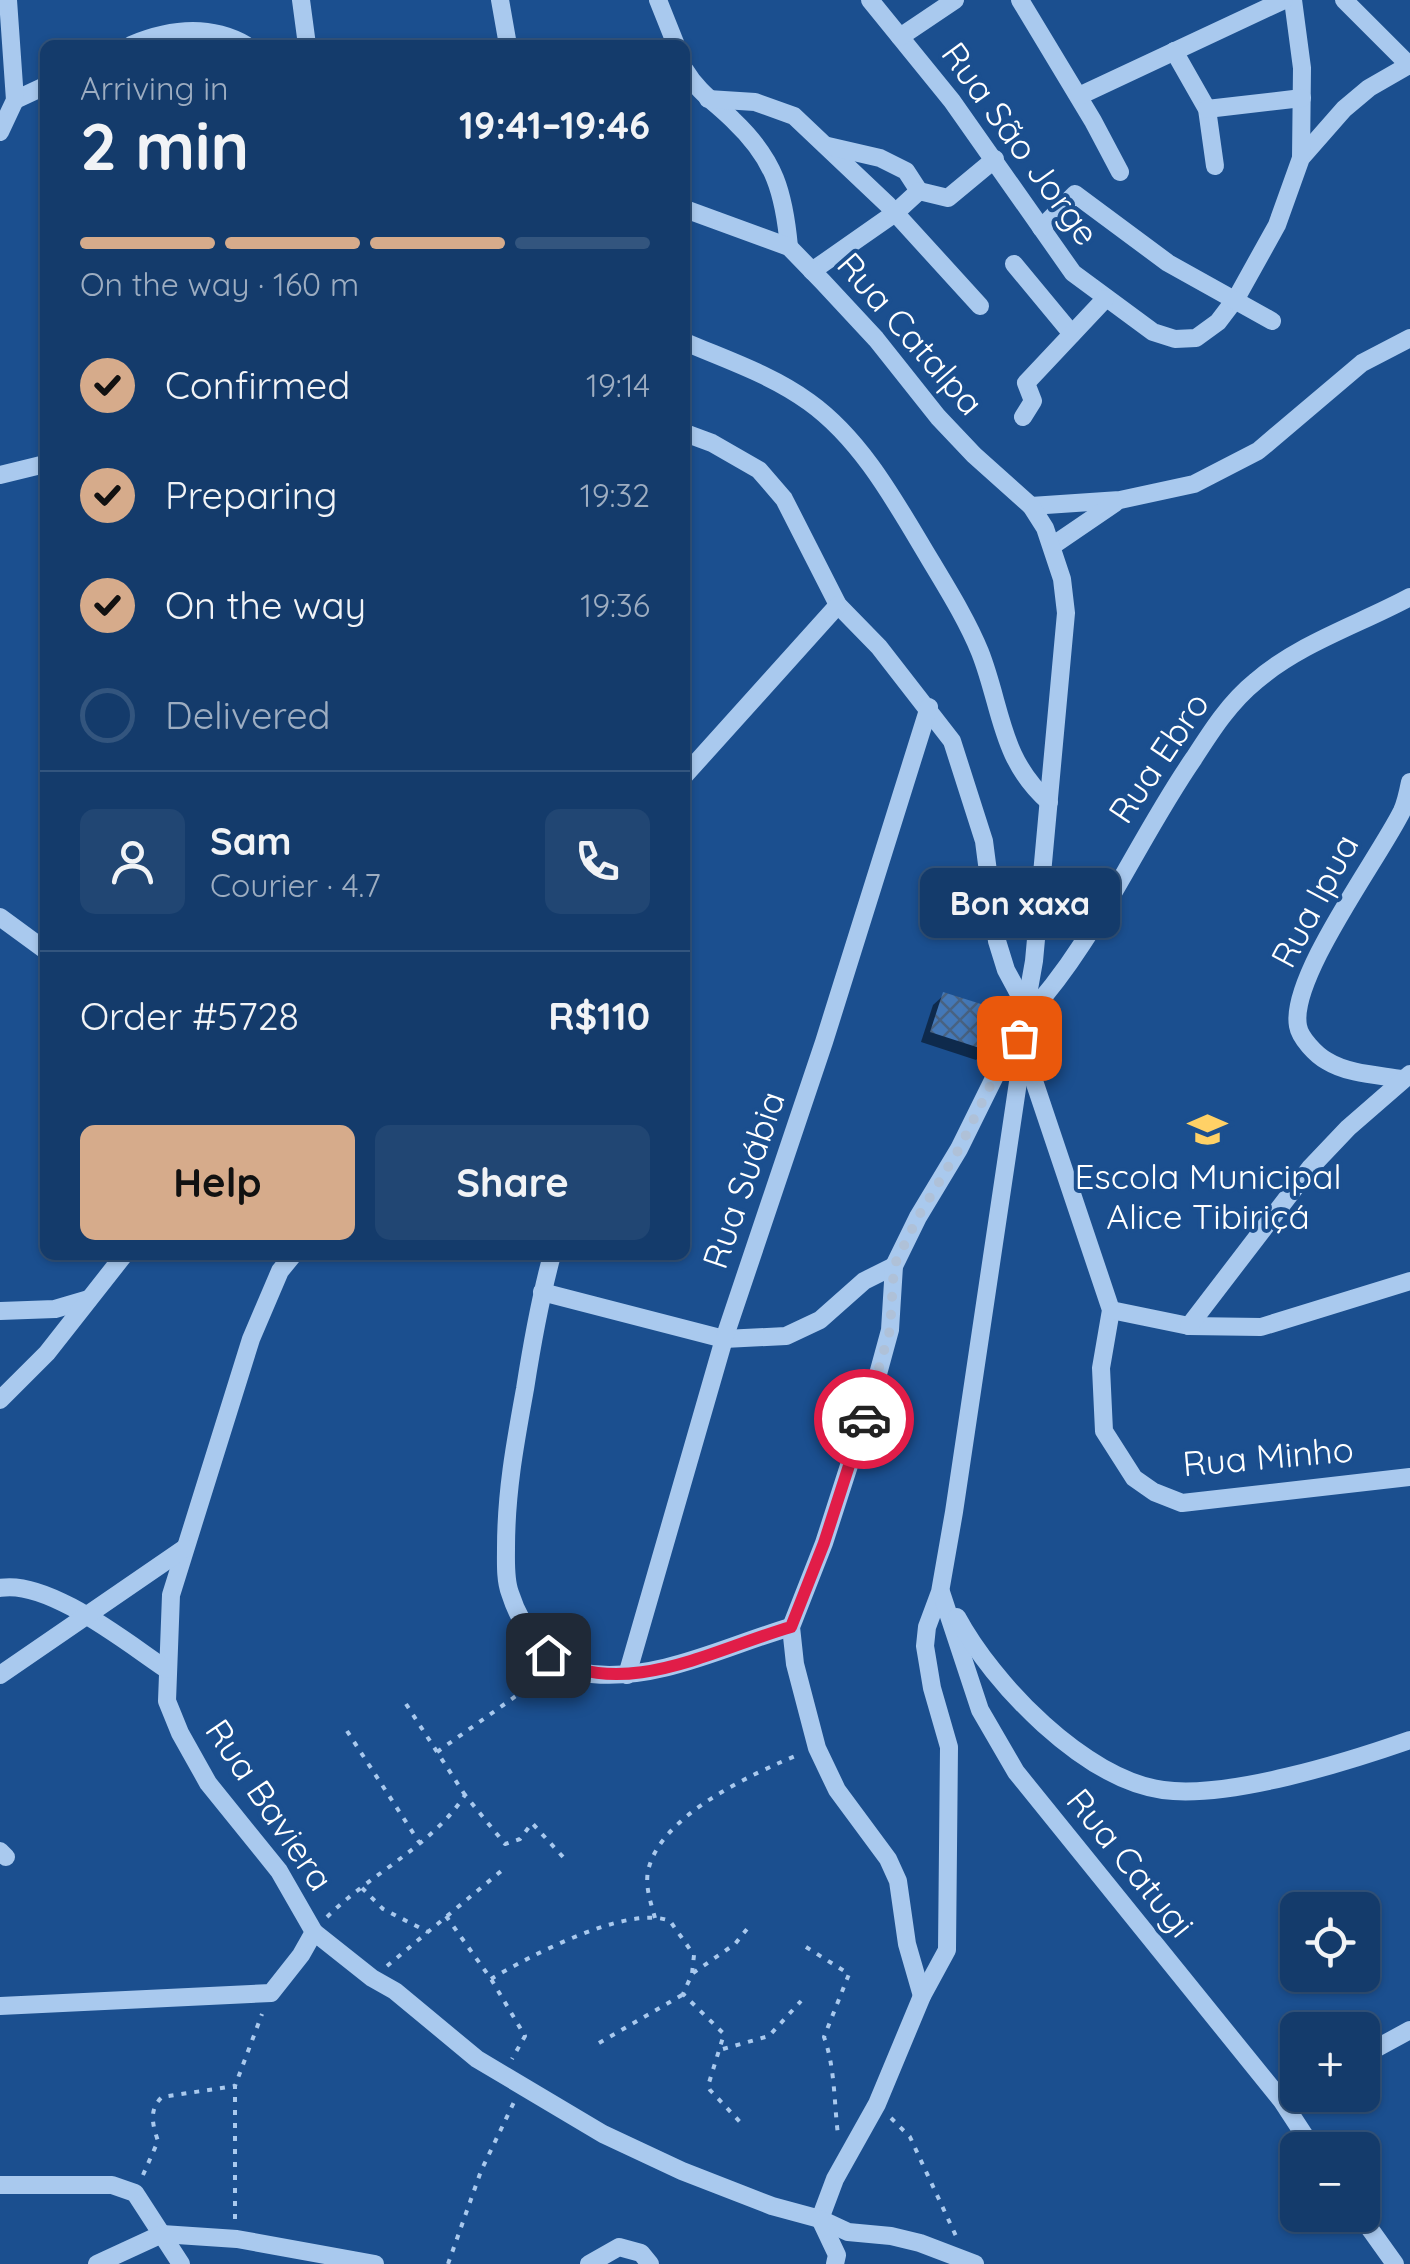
<!DOCTYPE html>
<html lang="en">
<head>
<meta charset="utf-8">
<style>
  body { margin:0; font-family:Quicksand,sans-serif; background:#214673; color:#f1f3f6; height:100vh; display:flex; flex-direction:column; font-size:38px; white-space:nowrap }
  * { box-sizing:border-box; margin:0 }
  p { font-size:32px; color:#9dadc1 }
  .icon { flex:none; width:55px; height:55px; fill:none; stroke:currentColor; stroke-width:2; stroke-linecap:round; stroke-linejoin:round }
  .map { position:relative; flex:1; overflow:hidden }
  .panel { position:absolute; left:40px; top:40px; width:650px; height:1220px; display:flex; flex-direction:column; background:#143b6b; border-radius:15px; box-shadow:0 2px 8px #0004,0 0 0 2px #33557e }
  .panel>* { flex:none }
  .buttons { position:absolute; left:1280px; top:1892px; display:grid; gap:20px }
  .buttons a { display:grid; place-items:center; width:100px; height:100px; border-radius:15px; background:#143b6b; box-shadow:0 2px 8px #0004,0 0 0 2px #33557e; font-size:50px }
  .pin { position:absolute; display:grid; place-items:center; width:85px; height:85px; color:#fff; margin:-42px; border-radius:20px; box-shadow:0 5px 15px #0006 }
  .courier { position:absolute; display:grid; place-items:center; width:100px; height:100px; margin:-50px; border:8px solid #e11d48; border-radius:50%; background:#fff; color:#222; box-shadow:0 2px 12px #0007 }
  .bubble { position:absolute; height:70px; border-radius:15px; background:#143b6b; box-shadow:0 2px 8px #0004,0 0 0 2px #33557e; font-size:32px; font-weight:700; line-height:70px; text-align:center }
  .headline em { font-style:normal; font-weight:700 }
  .headline div { display:flex; flex-direction:column-reverse }
  .headline { display:flex; align-items:center; justify-content:space-between; height:170px; padding:0 40px }
  h1 { font-size:65px; font-weight:700; line-height:75px }
  .bar { display:grid; grid-template-columns:repeat(4,1fr); gap:15px 10px; align-content:center; height:120px; padding:0 40px }
  .bar i { height:12px; border-radius:8px; background:#33557e }
  .bar .on { background:#d6ab8b }
  .bar p { grid-column:span 4 }
  .line { display:flex; align-items:center; gap:25px; padding:0 40px; border-top:2px solid #33557e }
  .line div { flex:1 }
  .round { display:grid; place-items:center; flex:none; width:105px; height:105px; border-radius:15px; background:#214673 }
  ol { padding:0 40px; list-style:none }
  li { display:flex; align-items:center; gap:30px; height:110px }
  li p { margin-inline-start:auto }
  li .icon { padding:10px; border-radius:50%; background:#d6ab8b; color:#111; stroke-width:4 }
  li:last-child { color:#9dadc1 }
  li i { width:55px; height:55px; border:5px solid #33557e; border-radius:50% }
  .primary-button { display:flex; gap:20px; margin-top:auto; padding:20px 40px }
  .primary-button a { flex:1; height:115px; border-radius:15px; background:#d6ab8b; color:#111; font-size:40px; font-weight:700; line-height:115px; text-align:center }
  .primary-button a+a { background:#214673; color:#f1f3f6 }
  .map>svg:first-child { display:block }
  .shadow { fill:#0007 }
  .building { fill:url(#building-cross-hatch) }
  .lines { fill:none; stroke-linecap:round; stroke-linejoin:round }
  .path { stroke:#a9c9ee; stroke-width:4; stroke-dasharray:5 8; stroke-linecap:butt }
  .minor { stroke:#a9c9ee; stroke-width:18 }
  .done { stroke:#afc1d8; stroke-width:10; stroke-dasharray:0 18 }
  .route { stroke:#e11d48; stroke-width:12 }
  .labels { text-anchor:middle; stroke-width:8; stroke-linejoin:round; paint-order:stroke }
  .street-label { font-size:35px; fill:#fff; stroke:#1b4f8f }
  .poi-label { font-size:35px; fill:#fff; stroke:#1b4f8f }
</style>
</head>
<body>
<div class="map">
<svg width="1410" height="2264" viewBox="0 0 1410 2264">
  <defs>
    <pattern id="building-cross-hatch" width="8" height="8" patternUnits="userSpaceOnUse" patternTransform="scale(2.5)"><rect width="8" height="8" fill="#4478b7"/><path d="M0 0l8 8M0 8l8-8" fill="none" stroke="#486282"/></pattern>
  </defs>
  <rect width="100%" height="100%" fill="#1b4f8f"/>
  <polygon class="shadow" points="944,995 986,1049 976,1060 921,1042 933,1005"/>
  <polygon class="building" points="943,992 1000,1010 989,1051 930,1032"/>
  <g class="lines">
    <g class="path">
      <polyline points="406,1704 465,1795"/>
      <polyline points="347,1731 419,1842"/>
      <polyline points="437,1752 516,1696 531,1660"/>
      <polyline points="362,1888 383,1909 428,1932"/>
      <polyline points="446,1916 491,1979 525,2036 512,2059"/>
      <path d="M327 1917C370 1874 432 1846 465 1795L505 1844 520 1839 532 1823 563 1857"/>
      <path d="M655 1918C651 1903 645 1887 648 1871 660 1815 752 1774 800 1754"/>
      <path d="M806 1947 849 1974 824 2037C835 2067 834 2102 838 2135"/>
      <polyline points="387,1966 506,1867"/>
      <polyline points="693,1973 735,1944 747,1929"/>
      <path d="M491 1979C528 1957 628 1904 670 1921L694 1955 692 1974 683 1994 724 2034 708 2086 710 2090 741 2123"/>
      <polyline points="599,2043 682,1995"/>
      <polyline points="723,2049 769,2036 801,2001"/>
      <polyline points="891,2118 910,2137 956,2236"/>
      <path d="M143 2175 158 2141C153 2126 148 2110 162 2097L235 2086"/>
      <polyline points="235,2219 235,2086 262,2014"/>
      <polyline points="448,2264 481,2171 514,2102"/>
    </g>
    <g class="minor">
      <polyline points="301,0 307,45"/>
      <polyline points="500,0 508,45"/>
      <polyline points="658,0 676,45"/>
      <polyline points="870,0 952,101 1073,273 1153,332 1175,339 1196,338 1218,322 1237,297 1277,225 1301,158 1344,109 1369,88 1409,65"/>
      <polyline points="1020,0 1093,121 1120,172"/>
      <polyline points="1293,0 1302,68 1301,158"/>
      <polyline points="1344,0 1410,66"/>
      <polyline points="900,37 955,0"/>
      <path d="M131 45C169 29 209 24 246 45"/>
      <polyline points="1174,51 1207,109 1215,166"/>
      <path d="M685 70C698 92 717 104 734 121 775 160 784 193 789 247"/>
      <polyline points="1079,96 1284,0"/>
      <polyline points="708,99 755,102 794,116 888,205 980,306"/>
      <polyline points="15,100 45,86"/>
      <polyline points="1207,109 1302,98"/>
      <polyline points="0,132 15,100 8,0"/>
      <polyline points="828,146 880,158 906,171 919,191"/>
      <polyline points="1041,228 1075,194 1168,263 1272,321"/>
      <polyline points="1014,264 1072,334"/>
      <polyline points="812,271 895,213 919,191 948,198 995,159"/>
      <path d="M685 342C727 360 772 375 809 402 862 440 896 503 929 558 947 588 967 620 980 652 1002 708 1000 759 1049 802"/>
      <polyline points="1023,417 1033,401 1026,383 1105,299"/>
      <polyline points="685,433 712,443 759,470 784,499 838,605 879,647 952,741 984,841 997,941 1006,970 1026,1007"/>
      <polyline points="0,475 45,464"/>
      <polyline points="1031,506 1120,500 1194,484 1258,451 1362,363 1410,338"/>
      <polyline points="1052,546 1115,503"/>
      <polyline points="685,775 838,605"/>
      <polyline points="0,917 45,950"/>
      <path d="M1023 1020C1095 945 1135 843 1194 758 1212 730 1230 702 1256 681 1300 643 1360 624 1410 597"/>
      <polyline points="1023,1048 1111,1310 1101,1368 1104,1431 1134,1478 1154,1492 1182,1503 1410,1477"/>
      <path d="M1402 1079C1378 1075 1348 1074 1327 1061 1316 1055 1300 1038 1298 1026 1289 978 1379 858 1402 811 1406 802 1408 792 1410 782"/>
      <polyline points="293,1255 280,1271 251,1339 171,1595 167,1701 180,1733 208,1783 279,1871 314,1932 372,1978 395,1991 477,2059 603,2134 682,2171 772,2206 820,2219 835,2179 877,2104 922,1996 947,1950 949,1747 932,1688 925,1646 927,1627 940,1592 954,1512 1018,1082 1018,1051 1034,961 1066,613 1062,579 1045,528 1031,506 974,455 938,417 876,339 823,282 789,247 685,209"/>
      <path d="M552 1255C540 1299 532 1344 525 1389 515 1444 506 1492 506 1548 506 1562 505 1580 510 1593 522 1631 551 1669 592 1674 660 1681 728 1645 791 1627"/>
      <polyline points="542,1292 724,1339 786,1336 820,1320 864,1281 894,1266"/>
      <polyline points="1111,1310 1189,1326 1261,1327 1410,1281"/>
      <polyline points="0,1311 55,1309 89,1299"/>
      <polyline points="1189,1326 1310,1168 1348,1128 1410,1074"/>
      <polyline points="0,1400 47,1353 124,1255"/>
      <path d="M0 1588C48 1579 127 1643 166 1669"/>
      <polyline points="941,1592 980,1710 1016,1772 1282,2101 1314,2150"/>
      <path d="M957 1617C993 1684 1084 1779 1163 1790 1229 1799 1347 1762 1410 1740"/>
      <polyline points="0,1675 185,1548"/>
      <polyline points="627,1675 724,1339 824,1042 929,707"/>
      <polyline points="0,1851 6,1857"/>
      <polyline points="922,1996 907,1944 898,1881 888,1859 837,1790 817,1748 795,1664 791,1627 824,1543 875,1385 890,1330 894,1266 918,1217 959,1149 998,1070 1018,1051"/>
      <polyline points="0,2006 271,1993 301,1955 314,1932"/>
      <polyline points="1362,2056 1410,2030"/>
      <polyline points="0,2185 112,2185 135,2193 181,2264"/>
      <polyline points="1360,2215 1395,2264"/>
      <polyline points="820,2219 848,2232 891,2236 920,2243 975,2264"/>
      <polyline points="820,2219 837,2255 835,2264"/>
      <polyline points="97,2264 162,2234 237,2239 375,2264"/>
      <polyline points="589,2264 619,2247 641,2253 650,2264"/>
    </g>
  </g>
  <g class="lines">
    <polyline class="done" points="864,1419 890,1330 894,1266 918,1217 959,1149 998,1070 1018,1050 1019,1038"/>
    <path class="route" d="M548 1655C621 1703 717 1648 791 1627L824 1543 864 1419"/>
  </g>
  <defs>
    <symbol id="school-bare" viewBox="-9 -9 18 18"><path d="M0-5L7-2L0 1L-7-2ZM-4 1L0 2.5L4 1V4Q0 6-4 4Z" fill="#ffd166" stroke="#1b4f8f" stroke-width="2.5" paint-order="stroke"/></symbol>
  </defs>
  <g fill-rule="evenodd">
    <use href="#school-bare" x="1180" y="1102" width="55" height="55"/>
  </g>
  <g class="labels">
    <g class="street-label">
      <text transform="translate(1020 144) rotate(54)" y="12">Rua São Jorge</text>
      <text transform="translate(910 334) rotate(49)" y="12">Rua Catalpa</text>
      <text transform="translate(1159 758) rotate(-56)" y="12">Rua Ebro</text>
      <text transform="translate(1315 901) rotate(-62)" y="12">Rua Ipua</text>
      <text transform="translate(744 1180) rotate(-71)" y="12">Rua Suábia</text>
      <text transform="translate(1268 1457) rotate(-5)" y="12">Rua Minho</text>
      <text transform="translate(269 1805) rotate(56)" y="12">Rua Baviera</text>
      <text transform="translate(1130 1863) rotate(51)" y="12">Rua Catugi</text>
    </g>
    <g class="poi-label">
      <text x="1208" y="1189">Escola Municipal<tspan x="1208" dy="40">Alice Tibiriçá</tspan></text>
    </g>
  </g>
</svg>
<div class="buttons">
<a><svg class="icon" aria-label="locate" viewBox="0 0 24 24"><circle cx="12" cy="12" r="6"/><path d="M12 2v4M12 18v4M2 12h4M18 12h4"/></svg></a>
<a>+</a>
<a>−</a>
</div>
<div class="pin" style="left:1019px;top:1038px;background:#ea580c"><svg class="icon" aria-label="bag" viewBox="0 0 24 24"><path d="M5 8h14l-1 12H6zM9 8a3 3 0 0 1 6 0"/></svg></div>
<div class="pin" style="left:548px;top:1655px;background:#1f2937"><svg class="icon" aria-label="home" viewBox="0 0 24 24"><path d="M3 11l9-7 9 7M6 9v11h12V9"/></svg></div>
<div class="courier" style="left:864px;top:1419px"><svg class="icon" aria-label="car" viewBox="0 0 24 24"><path d="M5 17H2v-5l4-1 3-4h7l3 4 3 1v5h-3M9 17h6M6 11h13"/><circle cx="7" cy="17" r="2"/><circle cx="17" cy="17" r="2"/></svg></div>
<div class="bubble" style="left:920px;top:868px;width:200px">Bon xaxa</div>
<section class="panel">
<div class="headline"><div><h1>2 min</h1><p>Arriving in</p></div><em>19:41–19:46</em></div>
<div class="bar"><i class="on"></i><i class="on"></i><i class="on"></i><i></i><p>On the way · 160 m</p></div>
<ol>
<li><svg class="icon" aria-label="check" viewBox="0 0 24 24"><path d="M5 12l5 5 9-10"/></svg>Confirmed<p>19:14</p></li>
<li><svg class="icon" aria-label="check" viewBox="0 0 24 24"><path d="M5 12l5 5 9-10"/></svg>Preparing<p>19:32</p></li>
<li><svg class="icon" aria-label="check" viewBox="0 0 24 24"><path d="M5 12l5 5 9-10"/></svg>On the way<p>19:36</p></li>
<li><i></i>Delivered</li>
</ol>
<div class="line" style="height:180px"><a class="round"><svg class="icon" aria-label="person" viewBox="0 0 24 24"><circle cx="12" cy="8" r="4"/><path d="M4 21q1-7 8-7t8 7"/></svg></a><div><b>Sam</b><p>Courier · 4.7</p></div><a class="round"><svg class="icon" aria-label="phone" viewBox="0 0 24 24"><path d="M5 4h4l2 5-3 2q2 4 5 5l2-3 5 2v4C11 20 4 13 5 4z"/></svg></a></div>
<div class="line" style="height:130px"><div>Order #5728</div><b>R$110</b></div>
<div class="primary-button"><a>Help</a><a>Share</a></div>
</section>
</div>
</body>
</html>
